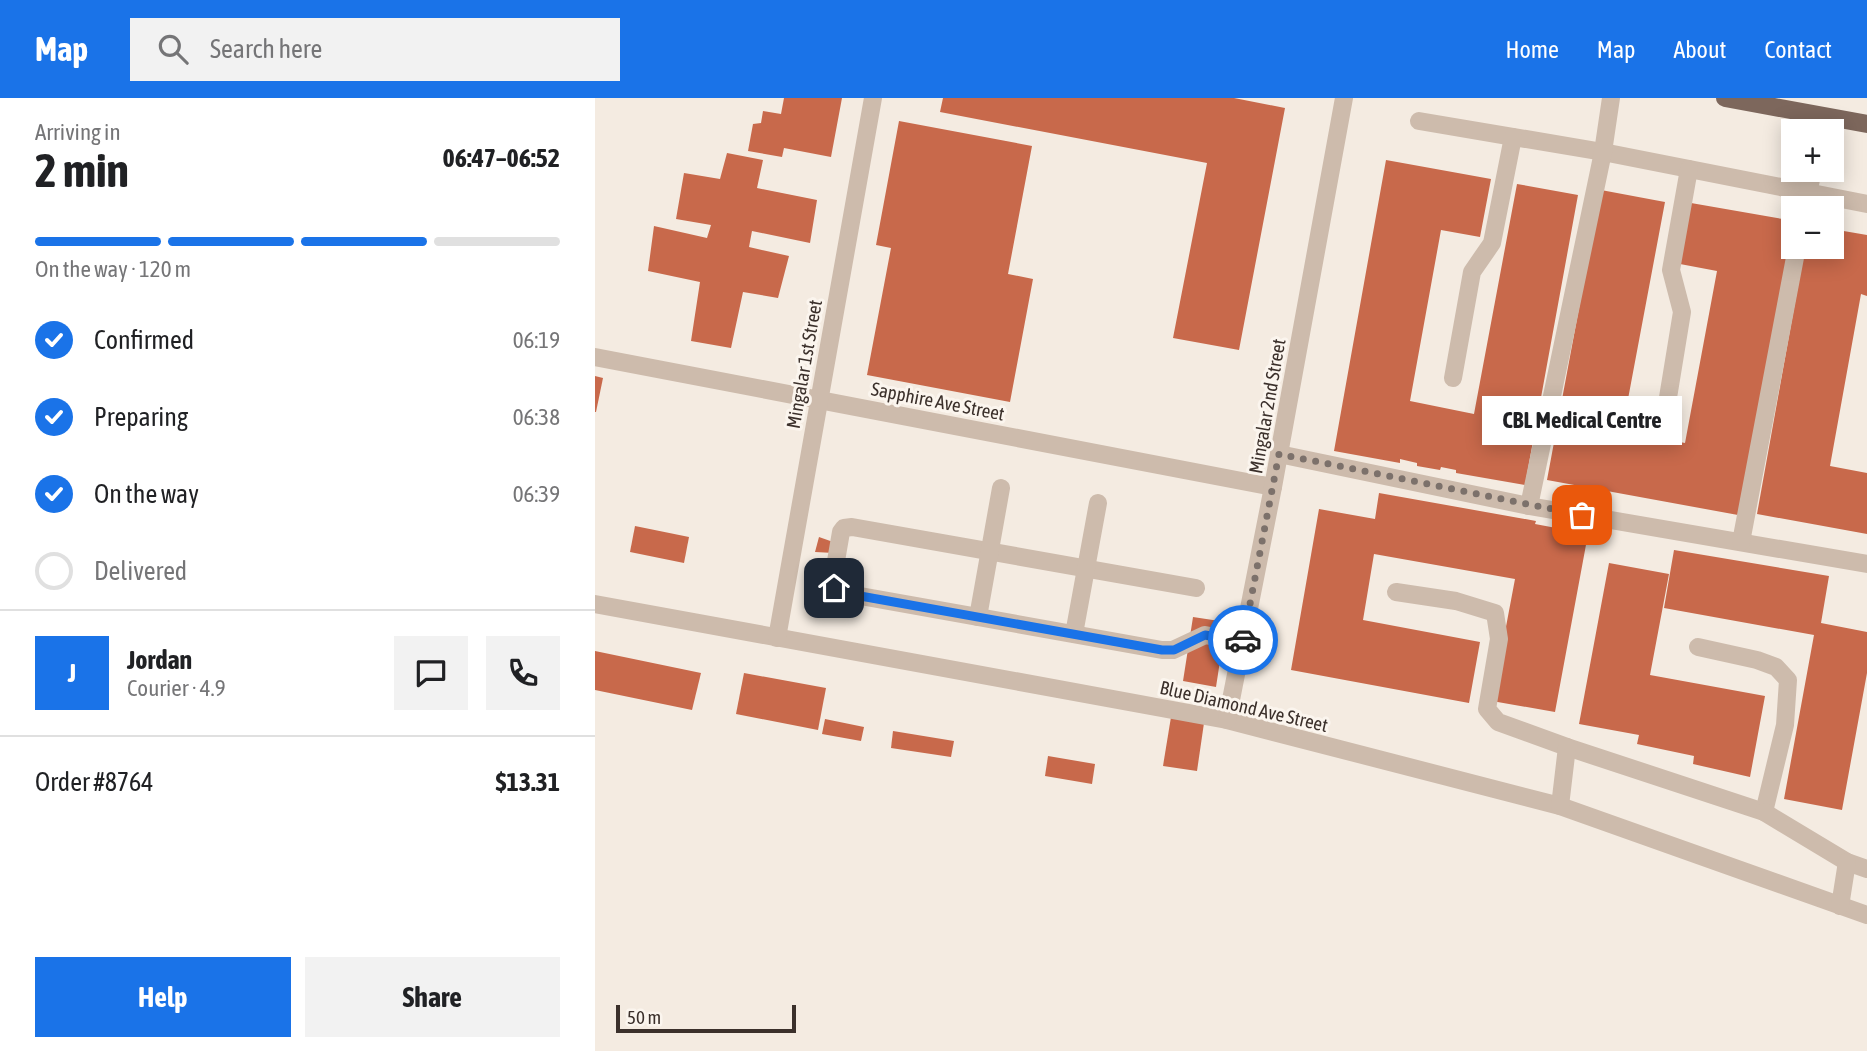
<!DOCTYPE html>
<html lang="en">
<head>
<meta charset="utf-8">
<style>
  body { margin:0; font-family:"Asap Condensed",sans-serif; background:#f2f2f2; color:#202124; height:100vh; display:flex; flex-direction:column; font-size:26px; white-space:nowrap }
  * { box-sizing:border-box; margin:0 }
  p { font-size:23px; color:#757577 }
  .icon { flex:none; width:38px; height:38px; fill:none; stroke:currentColor; stroke-width:2; stroke-linecap:round; stroke-linejoin:round }
  .map { position:relative; flex:1; overflow:hidden }
  .details { display:flex; flex-direction:column; background:#fff; width:595px }
  .details>* { flex:none }
  .tools { position:absolute; left:1186px; top:21px; display:grid; gap:14px }
  .tools a { display:grid; place-items:center; width:63px; height:63px; border-radius:0px; background:#fff; box-shadow:0 4px 18px #0003; font-size:35px }
  .scale { position:absolute; left:21px; bottom:18px; width:180px; box-sizing:border-box; padding-left:7px; border:4px solid #3b302b; border-top:0; font-size:19px; line-height:24px; white-space:nowrap; color:#3b302b; -webkit-text-stroke:5px #fbf5ee; paint-order:stroke }
  .pin { position:absolute; display:grid; place-items:center; width:60px; height:60px; color:#fff; margin:-30px; border-radius:14px; box-shadow:0 4px 10px #0006 }
  .courier { position:absolute; display:grid; place-items:center; width:70px; height:70px; margin:-35px; border:5px solid #1a73e8; border-radius:50%; background:#fff; color:#222; box-shadow:0 2px 9px #0007 }
  .bubble { position:absolute; height:49px; border-radius:0px; background:#fff; box-shadow:0 4px 18px #0003; font-size:23px; font-weight:700; line-height:49px; text-align:center }
  .headline em { font-style:normal; font-weight:700 }
  .headline div { display:flex; flex-direction:column-reverse }
  .headline { display:flex; align-items:center; justify-content:space-between; height:119px; padding:0 35px }
  h1 { font-size:46px; font-weight:700; line-height:52px }
  .bar { display:grid; grid-template-columns:repeat(4,1fr); gap:10px 7px; align-content:center; height:84px; padding:0 35px }
  .bar i { height:9px; border-radius:5px; background:#e0e0e0 }
  .bar .on { background:#1a73e8 }
  .bar p { grid-column:span 4 }
  .line { display:flex; align-items:center; gap:18px; padding:0 35px; border-top:2px solid #e0e0e0 }
  .line div { flex:1 }
  .round { display:grid; place-items:center; flex:none; width:74px; height:74px; border-radius:0px; background:#f2f2f2 }
  ol { padding:0 35px; list-style:none }
  li { display:flex; align-items:center; gap:21px; height:77px }
  li p { margin-inline-start:auto }
  li .icon { padding:7px; border-radius:50%; background:#1a73e8; color:#fff; stroke-width:4 }
  li:last-child { color:#757577 }
  li i { width:38px; height:38px; border:4px solid #e0e0e0; border-radius:50% }
  .button { display:flex; gap:14px; margin-top:auto; padding:14px 35px }
  .button a { flex:1; height:80px; border-radius:0px; background:#1a73e8; color:#fff; font-size:28px; font-weight:700; line-height:80px; text-align:center }
  .button a+a { background:#f2f2f2; color:#202124 }
  header { display:flex; align-items:center; gap:42px; box-sizing:border-box; height:98px; padding:0 35px; background:#1a73e8; color:#fff }
  header strong { font-size:33px }
  nav { display:flex; gap:38px; margin-inline-start:auto; font-size:24px }
  .search { width:490px; height:63px; background:#f2f2f2; display:flex; align-items:center; gap:18px; box-sizing:border-box; padding:0 24px; border-radius:0px; color:#757577; font-size:26px }
  main { display:flex; flex:1; min-height:0 }
  .map>svg:first-child { display:block }
  .building { fill:#c8694b }
  .lines { fill:none; stroke-linecap:round; stroke-linejoin:round }
  .minor { stroke:#cdbbac; stroke-width:18 }
  .major { stroke:#7d675c; stroke-width:18 }
  .done { stroke:#7c716b; stroke-width:7; stroke-dasharray:0 12.6 }
  .route { stroke:#1a73e8; stroke-width:9 }
  .labels { text-anchor:middle; stroke-width:6; stroke-linejoin:round; paint-order:stroke }
  .street-label { font-size:19px; fill:#3b302b; stroke:#fbf5ee }
</style>
</head>
<body>
<header>
<strong>Map</strong>
<div class="search"><svg class="icon" aria-label="search" viewBox="0 0 24 24"><circle cx="10" cy="10" r="6"/><path d="M15 15l6 6"/></svg>Search here</div>
<nav><a>Home</a><a>Map</a><a>About</a><a>Contact</a></nav>
</header>
<main>
<section class="details">
<div class="headline"><div><h1>2 min</h1><p>Arriving in</p></div><em>06:47–06:52</em></div>
<div class="bar"><i class="on"></i><i class="on"></i><i class="on"></i><i></i><p>On the way · 120 m</p></div>
<ol>
<li><svg class="icon" aria-label="check" viewBox="0 0 24 24"><path d="M5 12l5 5 9-10"/></svg>Confirmed<p>06:19</p></li>
<li><svg class="icon" aria-label="check" viewBox="0 0 24 24"><path d="M5 12l5 5 9-10"/></svg>Preparing<p>06:38</p></li>
<li><svg class="icon" aria-label="check" viewBox="0 0 24 24"><path d="M5 12l5 5 9-10"/></svg>On the way<p>06:39</p></li>
<li><i></i>Delivered</li>
</ol>
<div class="line" style="height:126px"><b class="round" style="background:#1a73e8;color:#fff">J</b><div><b>Jordan</b><p>Courier · 4.9</p></div><a class="round"><svg class="icon" aria-label="chat" viewBox="0 0 24 24"><path d="M4 5h16v11H9l-5 4z"/></svg></a><a class="round"><svg class="icon" aria-label="phone" viewBox="0 0 24 24"><path d="M5 4h4l2 5-3 2q2 4 5 5l2-3 5 2v4C11 20 4 13 5 4z"/></svg></a></div>
<div class="line" style="height:91px"><div>Order #8764</div><b>$13.31</b></div>
<div class="button"><a>Help</a><a>Share</a></div>
</section>
<div class="map">
<svg width="1272" height="953" viewBox="0 0 1272 953">
  <rect width="100%" height="100%" fill="#f4ebe1"/>
  <g class="building">
    <polygon points="189,0 247,0 236,59 189,50 187,59 153,53 158,26 166,25 168,13 186,16"/>
    <polygon points="348,0 639,0 690,10 644,252 578,240 612,65 345,14"/>
    <polygon points="304,23 437,48 413,176 438,181 415,304 272,277 296,150 281,147"/>
    <polygon points="132,55 168,62 162,90 222,102 215,145 157,133 154,149 194,158 183,200 148,194 136,250 96,243 105,184 53,173 59,128 112,140 116,127 81,121 89,75 125,81"/>
    <polygon points="791,62 896,81 885,139 846,132 815,303 879,316 922,86 983,97 930,387 861,375 861,372 846,369 845,372 822,368 822,365 805,361 805,365 739,353"/>
    <polygon points="1006,92 1070,104 1027,333 1090,345 1122,173 1085,166 1096,105 1199,123 1143,417 952,382"/>
    <polygon points="1237,131 1272,137 1272,198 1266,196 1235,368 1272,375 1272,436 1162,416 1210,149 1237,149"/>
    <polygon points="0,278 8,280 1,314 0,314"/>
    <polygon points="784,395 941,423 940,426 993,436 960,614 897,603 920,481 779,456 768,522 885,544 874,605 696,572 724,411 780,421"/>
    <polygon points="40,428 94,439 89,465 35,454"/>
    <polygon points="224,439 241,445 239,455 220,454"/>
    <polygon points="1079,452 1234,478 1226,525 1272,534 1272,575 1247,712 1189,701 1219,537 1069,510"/>
    <polygon points="1014,465 1074,476 1055,577 1170,598 1155,679 1098,666 1099,658 1042,646 1044,637 984,626"/>
    <polygon points="598,519 631,524 621,589 588,583"/>
    <polygon points="0,553 106,575 97,612 0,592"/>
    <polygon points="149,575 231,590 223,632 141,616"/>
    <polygon points="576,619 609,625 602,673 568,668"/>
    <polygon points="230,621 269,629 266,643 227,636"/>
    <polygon points="298,633 359,643 356,659 296,650"/>
    <polygon points="453,658 500,666 497,686 450,678"/>
  </g>
  <g class="lines">
    <g class="minor">
      <polyline points="824,23 1008,54 1272,106"/>
      <polyline points="1210,110 1218,72"/>
      <polyline points="0,259 678,389"/>
      <polyline points="858,280 877,174 897,145 918,39"/>
      <polyline points="1069,324 1087,214 1076,172 1094,71"/>
      <polyline points="684,356 934,408 1272,466"/>
      <polyline points="934,408 1008,54 1016,0"/>
      <polyline points="1146,444 1202,149"/>
      <polyline points="601,490 257,429 249,430 246,434 237,486 243,494 567,552 578,552 610,537 647,544"/>
      <polyline points="801,494 861,503 900,515 904,541 892,611 903,624 972,649 1169,714 1190,627 1193,582 1181,569 1162,562 1103,549"/>
      <polyline points="0,506 632,622 965,708 1272,817"/>
      <polyline points="383,519 406,390"/>
      <polyline points="479,536 503,405"/>
      <polyline points="182,540 278,0"/>
      <polyline points="632,622 678,389 749,0"/>
      <polyline points="965,708 972,649"/>
      <polyline points="1169,714 1252,764 1272,771"/>
      <polyline points="1245,808 1252,764"/>
    </g>
    <polyline class="major" points="1130,0 1272,26"/>
  </g>
  <g class="lines">
    <polyline class="done" points="648,542 684,356 987,417"/>
    <polyline class="route" points="239,490 243,494 567,552 579,552 610,537 647,544 648,542"/>
  </g>
  <g class="labels">
    <g class="street-label">
      <text transform="translate(209 266) rotate(-80)" y="7">Mingalar 1st Street</text>
      <text transform="translate(343 303) rotate(11)" y="7">Sapphire Ave Street</text>
      <text transform="translate(672 308) rotate(-80)" y="7">Mingalar 2nd Street</text>
      <text transform="translate(649 608) rotate(13)" y="7">Blue Diamond Ave Street</text>
    </g>
  </g>
</svg>
<div class="tools">
<a>+</a>
<a>−</a>
</div>
<div class="scale">50 m</div>
<div class="pin" style="left:987px;top:417px;background:#ea580c"><svg class="icon" aria-label="bag" viewBox="0 0 24 24"><path d="M5 8h14l-1 12H6zM9 8a3 3 0 0 1 6 0"/></svg></div>
<div class="pin" style="left:239px;top:490px;background:#1f2937"><svg class="icon" aria-label="home" viewBox="0 0 24 24"><path d="M3 11l9-7 9 7M6 9v11h12V9"/></svg></div>
<div class="courier" style="left:648px;top:542px"><svg class="icon" aria-label="car" viewBox="0 0 24 24"><path d="M5 17H2v-5l4-1 3-4h7l3 4 3 1v5h-3M9 17h6M6 11h13"/><circle cx="7" cy="17" r="2"/><circle cx="17" cy="17" r="2"/></svg></div>
<div class="bubble" style="left:887px;top:298px;width:200px">CBL Medical Centre</div>
</div>
</main>
</body>
</html>
